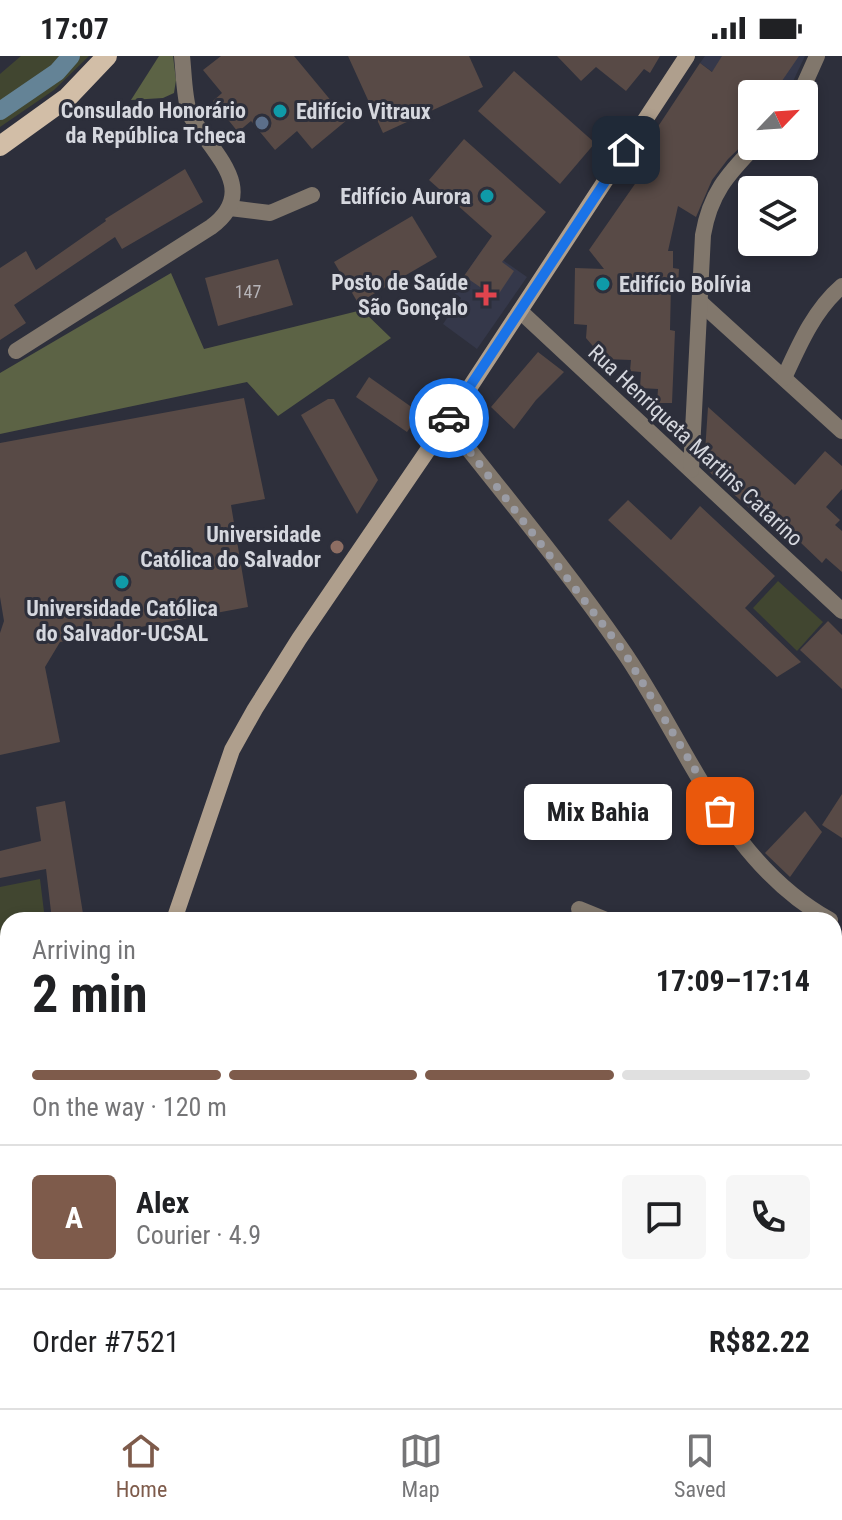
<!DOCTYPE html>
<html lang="en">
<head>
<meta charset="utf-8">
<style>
  body { margin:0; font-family:"Roboto Condensed",sans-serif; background:#f6f6f6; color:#202124; height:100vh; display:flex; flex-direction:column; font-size:30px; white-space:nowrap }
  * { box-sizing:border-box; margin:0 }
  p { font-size:26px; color:#757577 }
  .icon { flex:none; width:44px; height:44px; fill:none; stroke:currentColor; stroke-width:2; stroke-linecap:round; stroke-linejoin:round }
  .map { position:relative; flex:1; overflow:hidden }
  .sheet { position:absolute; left:0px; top:856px; width:842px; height:496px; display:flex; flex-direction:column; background:#fff; border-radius:24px 24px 0 0; box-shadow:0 4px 12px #0003 }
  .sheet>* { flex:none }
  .needle { width:52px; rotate:65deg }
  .tools { position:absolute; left:738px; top:24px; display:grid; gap:16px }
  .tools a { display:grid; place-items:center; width:80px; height:80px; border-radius:8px; background:#fff; box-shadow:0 4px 12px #0003; font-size:40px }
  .pin { position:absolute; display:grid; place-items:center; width:68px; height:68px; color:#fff; margin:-34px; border-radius:16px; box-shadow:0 4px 12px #0006 }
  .courier { position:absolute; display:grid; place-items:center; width:80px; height:80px; margin:-40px; border:6px solid #1a73e8; border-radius:50%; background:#fff; color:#222; box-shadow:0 2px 10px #0007 }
  .bubble { position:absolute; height:56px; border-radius:8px; background:#fff; box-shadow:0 4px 12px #0003; font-size:26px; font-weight:700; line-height:56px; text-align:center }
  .overview em { font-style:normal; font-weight:700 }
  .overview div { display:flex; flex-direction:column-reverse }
  .overview { display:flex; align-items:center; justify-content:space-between; height:136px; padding:0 32px }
  h1 { font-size:52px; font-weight:700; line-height:60px }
  .bar { display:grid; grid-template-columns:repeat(4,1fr); gap:12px 8px; align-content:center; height:96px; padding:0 32px }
  .bar i { height:10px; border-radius:6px; background:#e0e0e0 }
  .bar .on { background:#7e5b4b }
  .bar p { grid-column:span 4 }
  .line { display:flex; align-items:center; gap:20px; padding:0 32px; border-top:2px solid #e0e0e0 }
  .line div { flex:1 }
  .round { display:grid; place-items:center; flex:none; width:84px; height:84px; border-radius:8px; background:#f6f6f6 }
  .status { display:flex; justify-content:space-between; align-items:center; height:56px; padding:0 40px; background:#fff; direction:ltr }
  .status svg { height:22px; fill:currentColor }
  .tabs { display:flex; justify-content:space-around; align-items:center; height:112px; border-top:2px solid #e0e0e0; background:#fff; font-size:22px; color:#757577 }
  .tabs a { display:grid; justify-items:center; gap:4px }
  .tabs .on { color:#7e5b4b }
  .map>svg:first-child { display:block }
  .built { fill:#35384a }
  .green { fill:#414630 }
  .forest { fill:#5c6345 }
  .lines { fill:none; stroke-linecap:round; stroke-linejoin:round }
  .canal { stroke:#648396; stroke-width:18 }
  .building { fill:#584a46 }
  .minor { stroke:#81776c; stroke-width:16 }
  .tertiary { stroke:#81776c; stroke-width:16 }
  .secondary { stroke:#af9f8d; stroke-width:16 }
  .primary { stroke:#d2bea7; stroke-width:20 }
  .done { stroke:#9a9ca5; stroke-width:8; stroke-dasharray:0 14.4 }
  .route { stroke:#1a73e8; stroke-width:10 }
  .culture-dot { fill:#0f9aa8; stroke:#2d2f3b; stroke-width:3 }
  .service-dot { fill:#5c6f8a; stroke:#2d2f3b; stroke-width:3 }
  .health-dot { fill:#e0444e; stroke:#2d2f3b; stroke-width:3 }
  .education-dot { fill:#8d6e63; stroke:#2d2f3b; stroke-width:3 }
  .labels { text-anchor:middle; stroke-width:6; stroke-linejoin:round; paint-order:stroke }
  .number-label { font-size:18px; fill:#b6b4b8 }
  .poi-label { font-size:22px; font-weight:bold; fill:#d5d7de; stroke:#2d2f3b; text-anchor:end }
  .street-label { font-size:22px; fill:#d5d7de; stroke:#2d2f3b }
</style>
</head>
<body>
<div class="status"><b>17:07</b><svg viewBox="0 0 49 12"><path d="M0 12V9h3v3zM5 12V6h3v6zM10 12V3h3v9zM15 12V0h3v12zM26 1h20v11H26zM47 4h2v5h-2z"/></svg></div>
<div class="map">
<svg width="842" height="1352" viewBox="0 0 842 1352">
  <rect width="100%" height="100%" fill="#2d2f3b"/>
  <g class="built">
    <polygon points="705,0 805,0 787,38 752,38 752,44 700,7"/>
    <polygon points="484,191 527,221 477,293 443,268 461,242 453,236"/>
  </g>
  <g class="green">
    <polygon points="21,0 89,0 54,34 0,71 0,18"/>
    <polygon points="778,525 823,566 797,595 753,552"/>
    <polygon points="40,823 45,864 8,864 8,1113 0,1108 0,831"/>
  </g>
  <g class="forest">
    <polygon points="159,0 173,0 176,24 174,37 163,42 131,44"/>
    <polygon points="171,217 204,293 362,254 391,282 278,360 247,326 0,378 0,317"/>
  </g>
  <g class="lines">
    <polyline class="canal" points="0,55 57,16 71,0"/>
  </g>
  <g class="building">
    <polygon points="221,0 294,0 347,64 312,93 297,75 275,94 251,65 238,76 213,45 222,37 203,14"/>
    <polygon points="348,0 469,0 483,31 383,77"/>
    <polygon points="557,0 660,0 650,17 644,13 626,35 596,11 581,25"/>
    <polygon points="722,0 799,0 773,38 752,38 752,80 728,103 712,124 696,161 678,150 668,195 673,195 673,212 679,213 678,229 671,229 670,274 675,275 672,347 657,347 658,333 640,332 641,316 630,315 631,304 604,303 586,282 587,269 574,268 575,212 604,213 589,194 637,125 626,119 700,7 712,16"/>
    <polygon points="514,15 595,87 560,128 478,55"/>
    <polygon points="464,83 546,156 502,206 514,215 496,242 464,220 492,180 429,124"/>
    <polygon points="185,113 203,146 122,193 115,181 14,249 26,267 0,284 0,212 26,195 36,214 106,165 105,163"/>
    <polygon points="412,160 437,201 358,247 334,206"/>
    <polygon points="278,203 293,249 218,270 205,222"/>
    <polygon points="538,296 564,316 536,344 514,373 491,351"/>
    <polygon points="369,321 420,357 407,376 356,341"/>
    <polygon points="244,342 265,443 231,449 248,551 60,586 45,611 60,686 0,699 0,577 4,565 0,541 0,387"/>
    <polygon points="328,343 334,343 378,424 357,458 301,359"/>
    <polygon points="708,351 795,429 825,395 842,410 842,433 826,451 840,464 835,469 842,475 842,516 826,502 822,507 778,465 772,473 704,411"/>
    <polygon points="628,444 671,484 700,450 775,520 745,552 801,606 777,621 608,464"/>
    <polygon points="828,565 842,579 842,633 800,594"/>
    <polygon points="842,738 842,782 822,769"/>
    <polygon points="65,745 84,864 52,864 46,813 0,822 0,795 41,785 36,751"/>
    <polygon points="805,755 822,776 790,821 765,797"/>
  </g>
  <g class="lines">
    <g class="minor">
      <polyline points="800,38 817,0"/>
      <polyline points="230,152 270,157 312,139"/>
      <polyline points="701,247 842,375"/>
      <polyline points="520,255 842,555"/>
      <path d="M16 295 211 171C253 140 225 109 202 77 198 70 191 63 189 56 184 39 184 18 182 0"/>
      <path d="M784 322C799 289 814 254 842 230"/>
      <path d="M691 414 703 179C710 138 727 119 755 90"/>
      <polyline points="579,853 606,864"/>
      <polyline points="834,1143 842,1134"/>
      <polyline points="834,1240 842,1283"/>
      <polyline points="0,1244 8,1242"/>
      <polyline points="510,1344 524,1352"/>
      <polyline points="400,1352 402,1344"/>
    </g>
    <path class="tertiary" d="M447 366C506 441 567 514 621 592 687 686 724 805 830 864"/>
    <g class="secondary">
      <polyline points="174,864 232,694 255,653 299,583 447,366 687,0"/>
      <polyline points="26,1344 28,1352"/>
    </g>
    <polyline class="primary" points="0,90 68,41 107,0"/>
  </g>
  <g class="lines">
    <polyline class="done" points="449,362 447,366 624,596 720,755"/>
    <polyline class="route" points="449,362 626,94"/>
  </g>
  <g class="culture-dot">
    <circle cx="280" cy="55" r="8"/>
    <circle cx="487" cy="140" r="8"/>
    <circle cx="603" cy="228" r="8"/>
    <circle cx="122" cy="526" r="8"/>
  </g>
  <circle class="service-dot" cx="262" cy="67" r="8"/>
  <path class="health-dot" d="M482 227h8v8h8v8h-8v8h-8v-8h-8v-8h8z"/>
  <circle class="education-dot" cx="337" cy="491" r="8"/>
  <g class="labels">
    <g class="number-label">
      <text x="248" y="242">147</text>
    </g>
    <g class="poi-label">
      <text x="246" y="62">Consulado Honorário<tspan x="246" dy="25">da República Tcheca</tspan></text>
      <text x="296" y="63" text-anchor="start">Edifício Vitraux</text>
      <text x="471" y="148">Edifício Aurora</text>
      <text x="468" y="234">Posto de Saúde<tspan x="468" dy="25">São Gonçalo</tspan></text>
      <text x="619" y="236" text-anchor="start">Edifício Bolívia</text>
      <text x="321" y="486">Universidade<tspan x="321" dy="25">Católica do Salvador</tspan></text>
      <text x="122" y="560" text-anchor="middle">Universidade Católica<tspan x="122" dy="25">do Salvador-UCSAL</tspan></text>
    </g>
    <g class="street-label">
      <text transform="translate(696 389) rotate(43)" y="8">Rua Henriqueta Martins Catarino</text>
    </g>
  </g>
</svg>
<div class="tools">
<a><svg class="needle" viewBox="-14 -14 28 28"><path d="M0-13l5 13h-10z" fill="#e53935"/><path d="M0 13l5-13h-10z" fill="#757577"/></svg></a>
<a><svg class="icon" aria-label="layers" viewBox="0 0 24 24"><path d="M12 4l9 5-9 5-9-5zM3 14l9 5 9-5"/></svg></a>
</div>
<div class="pin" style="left:720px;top:755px;background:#ea580c"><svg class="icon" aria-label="bag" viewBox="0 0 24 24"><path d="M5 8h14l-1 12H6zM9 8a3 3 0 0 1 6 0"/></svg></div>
<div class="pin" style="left:626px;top:94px;background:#1f2937"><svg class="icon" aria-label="home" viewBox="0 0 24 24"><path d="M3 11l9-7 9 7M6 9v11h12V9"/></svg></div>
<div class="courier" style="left:449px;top:362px"><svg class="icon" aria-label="car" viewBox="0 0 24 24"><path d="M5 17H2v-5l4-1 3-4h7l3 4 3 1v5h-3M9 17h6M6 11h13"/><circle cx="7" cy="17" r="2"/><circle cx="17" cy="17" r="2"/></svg></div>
<div class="bubble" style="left:524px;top:728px;width:148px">Mix Bahia</div>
<section class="sheet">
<div class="overview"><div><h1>2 min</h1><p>Arriving in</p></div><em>17:09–17:14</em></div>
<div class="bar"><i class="on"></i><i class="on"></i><i class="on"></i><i></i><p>On the way · 120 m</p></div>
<div class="line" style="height:144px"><b class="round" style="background:#7e5b4b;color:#fff">A</b><div><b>Alex</b><p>Courier · 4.9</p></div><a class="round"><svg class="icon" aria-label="chat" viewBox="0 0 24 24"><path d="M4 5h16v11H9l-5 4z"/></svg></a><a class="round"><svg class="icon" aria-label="phone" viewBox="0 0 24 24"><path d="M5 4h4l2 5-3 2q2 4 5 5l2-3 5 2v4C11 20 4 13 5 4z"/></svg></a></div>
<div class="line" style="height:104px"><div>Order #7521</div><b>R$82.22</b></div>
</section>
</div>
<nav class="tabs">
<a class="on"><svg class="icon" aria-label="home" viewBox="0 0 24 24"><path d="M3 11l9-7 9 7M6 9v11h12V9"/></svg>Home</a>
<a><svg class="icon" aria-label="map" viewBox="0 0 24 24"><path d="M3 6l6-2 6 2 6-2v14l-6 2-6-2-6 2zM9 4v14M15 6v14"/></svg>Map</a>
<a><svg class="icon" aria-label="saved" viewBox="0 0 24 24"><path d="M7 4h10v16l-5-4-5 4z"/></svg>Saved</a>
</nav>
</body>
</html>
